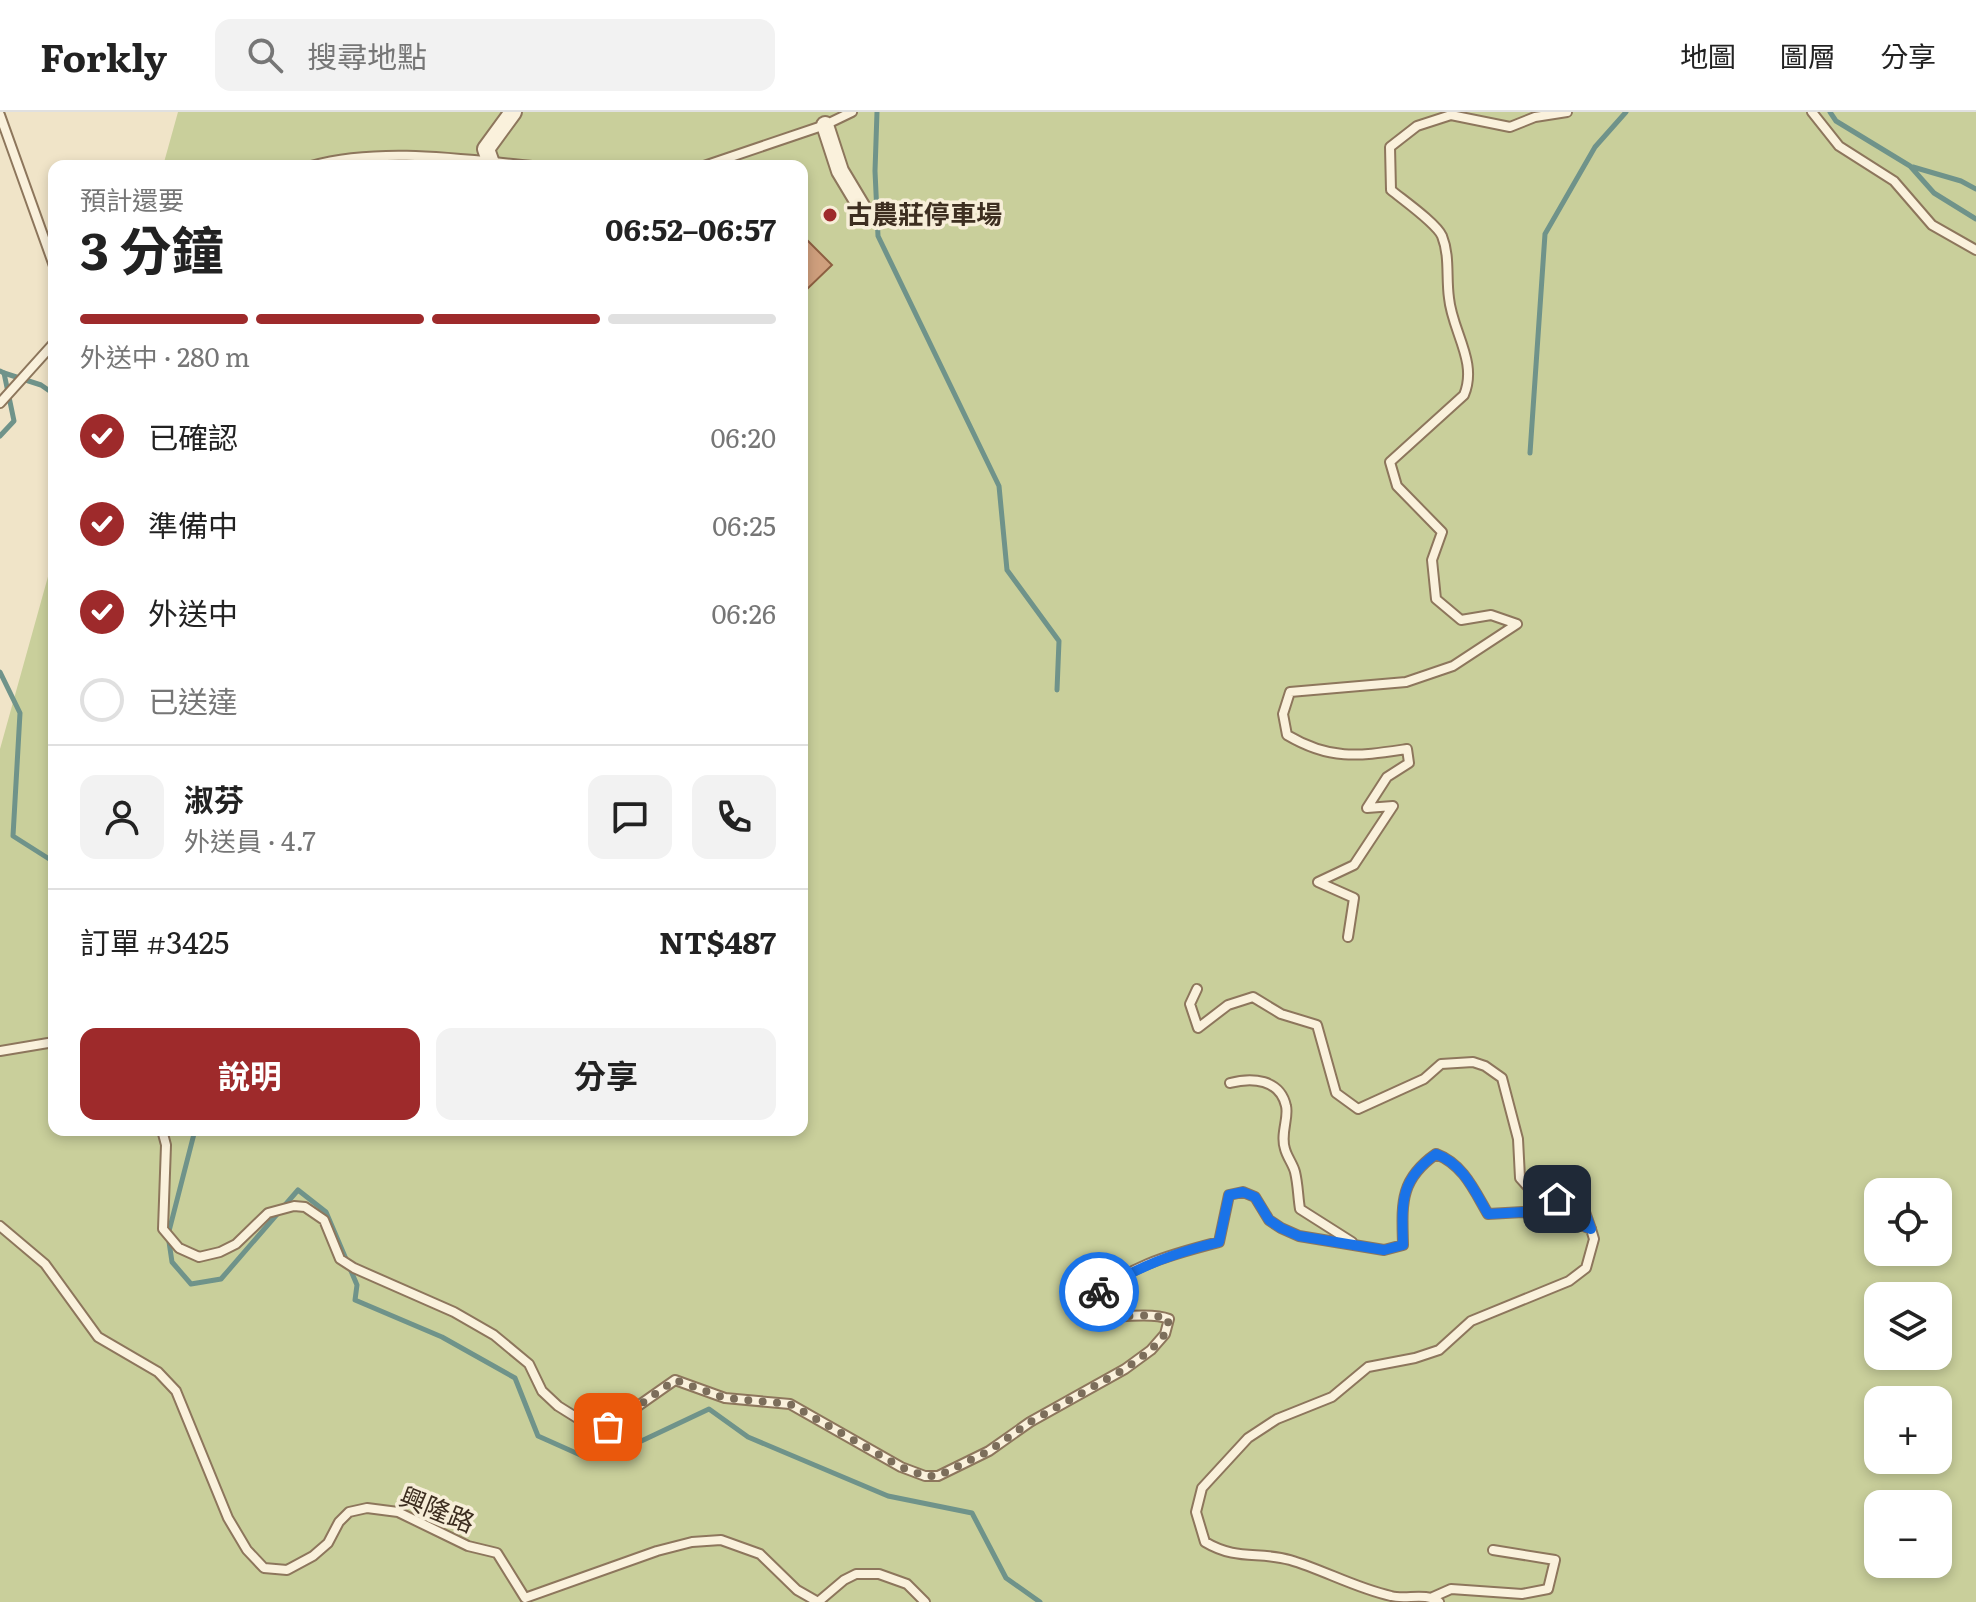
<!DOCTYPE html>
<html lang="zh-TW">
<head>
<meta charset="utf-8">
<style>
  body { margin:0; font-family:Literata,"Noto Sans TC",serif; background:#f2f2f2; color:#222; height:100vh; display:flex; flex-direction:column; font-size:30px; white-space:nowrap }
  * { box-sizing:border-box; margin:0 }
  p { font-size:26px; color:#767676 }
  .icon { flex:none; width:44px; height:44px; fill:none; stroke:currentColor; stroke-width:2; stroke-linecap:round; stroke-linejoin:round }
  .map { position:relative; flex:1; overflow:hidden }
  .sheet { position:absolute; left:48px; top:48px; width:760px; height:976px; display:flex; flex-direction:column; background:#fff; border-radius:16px; box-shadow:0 4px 12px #0003 }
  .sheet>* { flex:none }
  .buttons { position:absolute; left:1864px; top:1066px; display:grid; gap:16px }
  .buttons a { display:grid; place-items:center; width:88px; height:88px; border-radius:16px; background:#fff; box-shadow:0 4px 12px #0003; font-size:40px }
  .pin { position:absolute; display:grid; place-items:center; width:68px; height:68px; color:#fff; margin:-34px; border-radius:16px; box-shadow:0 4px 12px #0006 }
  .courier { position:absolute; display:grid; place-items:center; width:80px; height:80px; margin:-40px; border:6px solid #1a73e8; border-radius:50%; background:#fff; color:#222; box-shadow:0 2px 10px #0007 }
  .head em { font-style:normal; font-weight:700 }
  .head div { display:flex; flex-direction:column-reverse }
  .head { display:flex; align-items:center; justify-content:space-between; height:136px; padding:0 32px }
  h1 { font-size:52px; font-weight:700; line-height:60px }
  .bar { display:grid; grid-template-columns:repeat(4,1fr); gap:12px 8px; align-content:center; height:96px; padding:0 32px }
  .bar i { height:10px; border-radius:6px; background:#e0e0e0 }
  .bar .active { background:#9e2a2b }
  .bar p { grid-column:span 4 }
  .line { display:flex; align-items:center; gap:20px; padding:0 32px; border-top:2px solid #e0e0e0 }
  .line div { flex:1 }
  .round { display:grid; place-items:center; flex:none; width:84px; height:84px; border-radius:16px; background:#f2f2f2 }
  ol { padding:0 32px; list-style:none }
  li { display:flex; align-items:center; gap:24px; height:88px }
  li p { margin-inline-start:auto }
  li .icon { padding:8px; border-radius:50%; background:#9e2a2b; color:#fff; stroke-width:4 }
  li:last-child { color:#767676 }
  li i { width:44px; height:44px; border:4px solid #e0e0e0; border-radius:50% }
  .button { display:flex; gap:16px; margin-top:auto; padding:16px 32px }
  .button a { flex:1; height:92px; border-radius:16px; background:#9e2a2b; color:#fff; font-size:32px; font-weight:700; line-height:92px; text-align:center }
  .button a+a { background:#f2f2f2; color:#222 }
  header { display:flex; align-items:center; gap:48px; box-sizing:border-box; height:112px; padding:0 40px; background:#fff; border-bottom:2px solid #e0e0e0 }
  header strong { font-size:38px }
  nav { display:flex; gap:44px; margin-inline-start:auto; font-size:28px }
  .search { width:560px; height:72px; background:#f2f2f2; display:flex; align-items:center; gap:20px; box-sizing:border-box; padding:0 28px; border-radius:16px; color:#767676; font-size:30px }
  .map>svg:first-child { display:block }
  .green { fill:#c9cf9b; fill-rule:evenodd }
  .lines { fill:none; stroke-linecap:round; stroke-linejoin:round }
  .stream { stroke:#6f938a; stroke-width:5 }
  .building { fill:#cf9f7d; stroke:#8d5f41; stroke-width:2 }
  .lane-casing { stroke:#8d765c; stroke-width:12 }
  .street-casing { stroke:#8d765c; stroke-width:20 }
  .lane { stroke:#faf1dc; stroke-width:8 }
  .street { stroke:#faf1dc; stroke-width:16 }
  .done { stroke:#7c6e5b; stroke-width:8; stroke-dasharray:0 14.4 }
  .route { stroke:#1a73e8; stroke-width:10 }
  .poi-dot { fill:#9e2a2b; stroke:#f7eed8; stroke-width:3 }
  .labels { text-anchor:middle; stroke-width:7; stroke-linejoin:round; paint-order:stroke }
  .poi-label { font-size:26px; font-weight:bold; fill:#3d2e20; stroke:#f7eed8; text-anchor:start }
  .street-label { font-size:26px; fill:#3d2e20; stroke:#f7eed8 }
</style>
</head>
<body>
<header>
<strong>Forkly</strong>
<div class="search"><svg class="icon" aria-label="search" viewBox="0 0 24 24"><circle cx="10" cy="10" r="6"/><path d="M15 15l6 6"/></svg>搜尋地點</div>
<nav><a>地圖</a><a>圖層</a><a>分享</a></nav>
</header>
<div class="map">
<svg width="1976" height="1490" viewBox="0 0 1976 1490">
  <rect width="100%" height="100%" fill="#f0e4c8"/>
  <path class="green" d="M178 0H1976V1490H0V637L54 443V1018H802V54H163ZM1878 1080H1938V1140H1878ZM1878 1184H1938V1244H1878ZM1878 1288H1938V1348H1878ZM1878 1392H1938V1452H1878Z"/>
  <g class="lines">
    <g class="stream">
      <polyline points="877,0 875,59 878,124 999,374 1007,458 1059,529 1057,578"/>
      <polyline points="1830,0 1836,9 1910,54 1934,81 1976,107"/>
      <polyline points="1913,55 1961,69 1976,77"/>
      <polyline points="0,259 4,261 14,309 0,324"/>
      <polyline points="4,261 41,273 54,282"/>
      <polyline points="1530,341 1545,122 1595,35 1626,0"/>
      <polyline points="0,560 20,601 13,724 54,750"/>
      <polyline points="195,1018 168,1123 172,1150 191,1172 221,1167 298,1078 326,1100 357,1173 355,1188 442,1225 515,1266 538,1324 585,1345 635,1332 709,1297 748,1325 888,1384 972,1401 1006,1466 1040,1490"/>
    </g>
  </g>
  <polygon class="building" points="802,123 832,153 802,182"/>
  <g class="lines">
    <defs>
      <g id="lane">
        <polyline points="1812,0 1839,34 1894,69 1932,113 1976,138"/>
        <polyline points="0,3 54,154"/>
        <path d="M311 54C381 35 460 47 532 54"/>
        <polyline points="704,54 825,13 852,0"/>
        <polyline points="0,291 54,231"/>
        <path d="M1348 825 1354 786 1318 770 1354 753 1393 694 1367 696 1387 665 1409 651 1407 637C1359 644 1331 649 1287 623L1283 602 1290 580 1406 570 1453 554 1517 512 1491 503 1461 508 1436 487 1432 448 1442 420 1397 374 1390 350 1464 283C1478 250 1452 219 1449 186 1446 165 1450 144 1442 124 1436 111 1403 88 1391 78L1390 35 1417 14 1451 3 1510 15 1535 5 1567 0"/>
        <polyline points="1197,877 1190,892 1198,916 1228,893 1253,885 1281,902 1317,913 1336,981 1358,997 1424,967 1441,952 1473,950 1485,954 1502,966 1518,1027 1520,1066 1528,1075 1585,1100 1591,1117"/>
        <polyline points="0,939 54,930"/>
        <path d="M1230 971C1252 965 1280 967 1286 994 1289 1006 1280 1022 1285 1037 1287 1045 1293 1052 1295 1060 1298 1072 1298 1085 1300 1097L1352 1130"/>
        <path d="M162 1018 166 1033 163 1117 179 1136 199 1145 220 1140 236 1132 268 1101 294 1094 305 1095 324 1108 340 1147 354 1156 454 1200 494 1223 529 1252 542 1279 558 1294 582 1309 608 1315 675 1268 725 1286 790 1292 901 1355 925 1364H938L989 1339 1030 1310 1125 1257 1151 1238 1165 1222 1169 1207C1150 1200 1114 1206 1092 1206L1089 1194C1116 1156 1176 1141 1219 1130L1229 1083 1243 1080 1255 1085 1269 1108 1281 1116 1299 1124 1384 1138 1403 1133C1402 1092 1399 1068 1436 1042 1463 1052 1474 1078 1488 1102L1523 1100 1553 1102 1591 1117 1594 1127 1586 1156 1569 1169 1471 1209 1439 1238 1415 1246 1368 1255 1332 1285 1277 1307 1248 1326 1202 1376 1196 1400 1205 1430C1237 1449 1258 1439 1290 1448 1324 1458 1355 1476 1391 1484 1406 1488 1426 1480 1439 1490"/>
        <polyline points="0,1114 45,1152 98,1225 158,1260 176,1279 228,1406 247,1438 264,1456 287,1458 313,1444 328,1431 339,1410 349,1400 367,1396 398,1400 468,1434 497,1441 525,1486 657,1439 692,1430 721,1428 760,1442 797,1478 818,1490"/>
        <polyline points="1433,1485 1451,1477 1522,1482 1548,1477 1555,1448 1493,1438"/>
        <polyline points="818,1490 844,1468 856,1462 879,1462 907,1472 925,1490"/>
      </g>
      <g id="street">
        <polyline points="825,13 840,59 867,104"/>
        <polyline points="492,54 486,37 513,0"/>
      </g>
    </defs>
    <use href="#lane" class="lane-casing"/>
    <use href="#street" class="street-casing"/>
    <use href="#lane" class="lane"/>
    <use href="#street" class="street"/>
  </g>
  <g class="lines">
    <path class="done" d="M608 1315 675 1268 725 1286 790 1292 901 1355 925 1364H938L989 1339 1030 1310 1125 1257 1151 1238 1165 1222 1169 1207C1150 1200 1114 1206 1092 1206L1089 1194 1099 1180"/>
    <path class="route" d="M1099 1180C1134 1156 1177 1140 1219 1130L1229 1083 1243 1080 1255 1085 1269 1108 1281 1116 1299 1124 1384 1138 1403 1133C1402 1092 1399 1068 1436 1042 1463 1052 1474 1078 1488 1102L1523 1100 1553 1102 1591 1117 1585 1100 1557 1087"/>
  </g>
  <circle class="poi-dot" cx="830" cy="103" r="8"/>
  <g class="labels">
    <g class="poi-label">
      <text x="846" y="112">古農莊停車場</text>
    </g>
    <g class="street-label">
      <text transform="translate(437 1398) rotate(22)" y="9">興隆路</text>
    </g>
  </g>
</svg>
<div class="buttons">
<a><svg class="icon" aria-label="locate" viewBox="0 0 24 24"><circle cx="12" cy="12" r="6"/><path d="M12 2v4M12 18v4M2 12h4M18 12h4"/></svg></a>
<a><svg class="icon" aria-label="layers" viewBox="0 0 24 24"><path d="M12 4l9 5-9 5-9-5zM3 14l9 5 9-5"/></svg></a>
<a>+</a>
<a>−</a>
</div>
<div class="pin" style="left:608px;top:1315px;background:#ea580c"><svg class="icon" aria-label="bag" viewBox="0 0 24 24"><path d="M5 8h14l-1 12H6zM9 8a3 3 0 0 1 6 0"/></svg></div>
<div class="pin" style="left:1557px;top:1087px;background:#1f2937"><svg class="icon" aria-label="home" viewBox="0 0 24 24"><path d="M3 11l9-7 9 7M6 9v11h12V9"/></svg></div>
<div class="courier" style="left:1099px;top:1180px"><svg class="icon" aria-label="bike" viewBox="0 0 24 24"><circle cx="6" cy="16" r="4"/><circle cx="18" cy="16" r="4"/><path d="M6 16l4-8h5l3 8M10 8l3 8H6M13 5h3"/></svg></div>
<section class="sheet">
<div class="head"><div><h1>3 分鐘</h1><p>預計還要</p></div><em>06:52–06:57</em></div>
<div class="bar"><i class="active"></i><i class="active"></i><i class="active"></i><i></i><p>外送中 · 280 m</p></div>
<ol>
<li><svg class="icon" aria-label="check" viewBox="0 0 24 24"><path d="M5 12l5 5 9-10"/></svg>已確認<p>06:20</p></li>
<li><svg class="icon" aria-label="check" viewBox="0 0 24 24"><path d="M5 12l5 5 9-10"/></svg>準備中<p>06:25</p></li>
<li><svg class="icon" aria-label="check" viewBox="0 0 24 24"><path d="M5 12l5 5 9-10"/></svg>外送中<p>06:26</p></li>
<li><i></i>已送達</li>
</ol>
<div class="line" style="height:144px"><a class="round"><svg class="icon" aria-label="person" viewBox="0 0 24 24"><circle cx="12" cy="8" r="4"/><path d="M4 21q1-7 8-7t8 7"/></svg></a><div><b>淑芬</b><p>外送員 · 4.7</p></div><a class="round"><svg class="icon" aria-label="chat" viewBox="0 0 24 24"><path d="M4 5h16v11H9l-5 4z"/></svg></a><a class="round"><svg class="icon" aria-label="phone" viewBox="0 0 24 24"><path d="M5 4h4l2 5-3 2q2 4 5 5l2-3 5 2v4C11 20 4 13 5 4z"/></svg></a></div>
<div class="line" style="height:104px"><div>訂單 #3425</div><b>NT$487</b></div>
<div class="button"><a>說明</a><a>分享</a></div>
</section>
</div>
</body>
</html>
